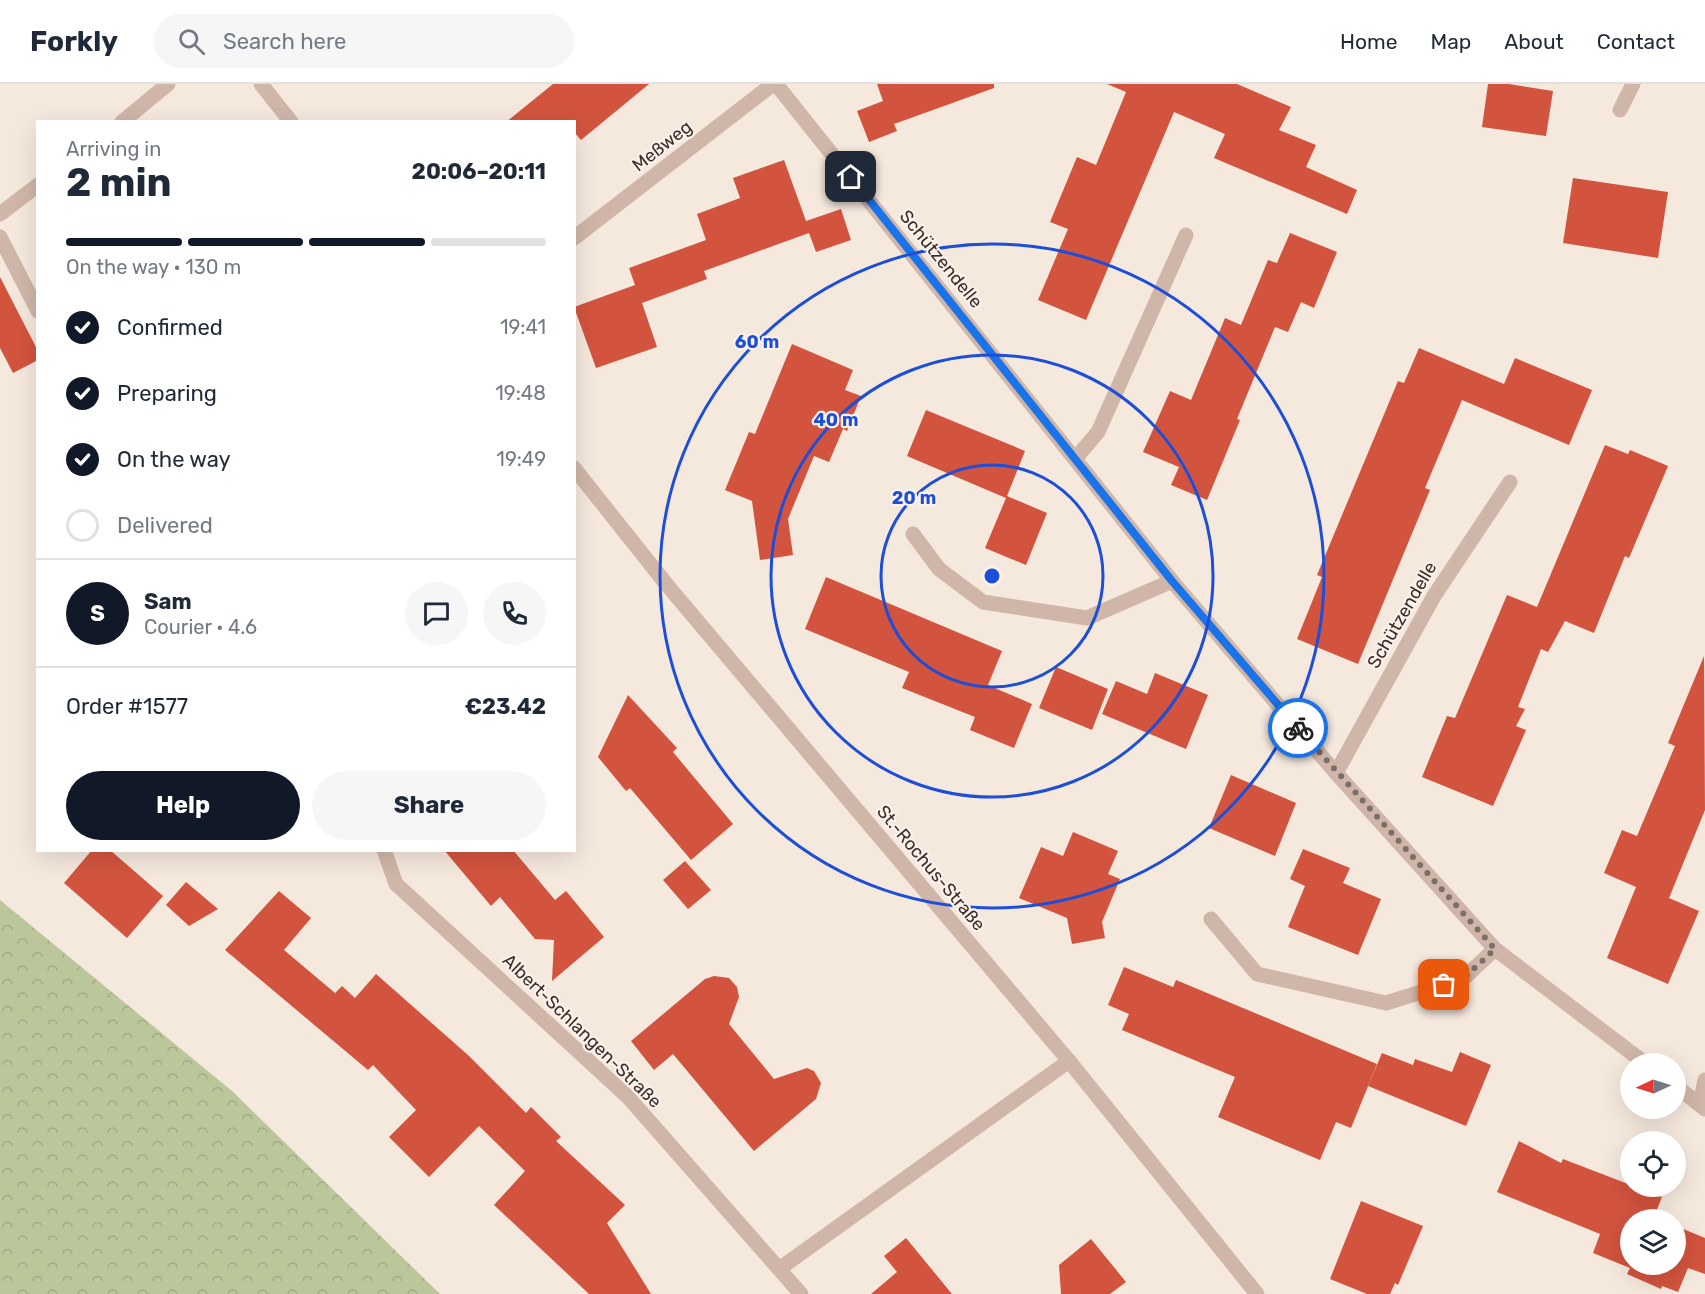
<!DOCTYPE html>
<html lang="en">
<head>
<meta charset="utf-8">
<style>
  body { margin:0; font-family:Rubik,sans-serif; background:#f6f6f7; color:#1f2937; height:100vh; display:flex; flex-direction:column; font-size:22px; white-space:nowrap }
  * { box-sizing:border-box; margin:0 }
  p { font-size:20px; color:#747a83 }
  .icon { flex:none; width:33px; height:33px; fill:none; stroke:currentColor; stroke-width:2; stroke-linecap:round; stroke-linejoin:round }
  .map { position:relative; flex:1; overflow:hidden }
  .details { position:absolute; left:36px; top:36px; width:540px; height:732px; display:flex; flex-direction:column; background:#fff; border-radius:0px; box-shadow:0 6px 24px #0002 }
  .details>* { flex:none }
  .needle { width:39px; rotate:266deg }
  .tools { position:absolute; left:1620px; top:969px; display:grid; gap:12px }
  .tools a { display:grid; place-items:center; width:66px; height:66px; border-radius:50%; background:#fff; box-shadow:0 6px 24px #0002; font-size:30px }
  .pin { position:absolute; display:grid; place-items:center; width:51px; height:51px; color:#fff; margin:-26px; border-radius:12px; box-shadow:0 3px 9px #0006 }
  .courier { position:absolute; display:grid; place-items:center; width:60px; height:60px; margin:-30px; border:4px solid #1a73e8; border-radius:50%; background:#fff; color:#222; box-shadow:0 2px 8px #0007 }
  .overview em { font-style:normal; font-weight:700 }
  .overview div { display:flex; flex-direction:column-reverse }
  .overview { display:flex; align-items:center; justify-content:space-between; height:102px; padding:0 30px }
  h1 { font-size:39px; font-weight:700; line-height:45px }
  .bar { display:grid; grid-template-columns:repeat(4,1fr); gap:9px 6px; align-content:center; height:72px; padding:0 30px }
  .bar i { height:8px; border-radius:4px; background:#e0e1e3 }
  .bar .on { background:#111827 }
  .bar p { grid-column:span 4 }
  .line { display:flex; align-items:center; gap:15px; padding:0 30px; border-top:2px solid #e0e1e3 }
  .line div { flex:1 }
  .round { display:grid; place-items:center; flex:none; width:63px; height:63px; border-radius:32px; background:#f6f6f7 }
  ol { padding:0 30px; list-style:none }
  li { display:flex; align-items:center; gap:18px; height:66px }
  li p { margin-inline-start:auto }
  li .icon { padding:6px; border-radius:50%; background:#111827; color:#fff; stroke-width:4 }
  li:last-child { color:#747a83 }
  li i { width:33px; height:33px; border:3px solid #e0e1e3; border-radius:50% }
  .action { display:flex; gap:12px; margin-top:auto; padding:12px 30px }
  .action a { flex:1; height:69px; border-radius:36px; background:#111827; color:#fff; font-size:24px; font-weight:700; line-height:69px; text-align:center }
  .action a+a { background:#f6f6f7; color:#1f2937 }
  header { display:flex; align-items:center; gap:36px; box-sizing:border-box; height:84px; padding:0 30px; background:#fff; border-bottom:2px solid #e0e1e3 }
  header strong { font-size:28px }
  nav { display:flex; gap:33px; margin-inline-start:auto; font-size:21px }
  .search { width:420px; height:54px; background:#f6f6f7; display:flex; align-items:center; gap:15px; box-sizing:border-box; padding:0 21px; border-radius:33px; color:#747a83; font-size:22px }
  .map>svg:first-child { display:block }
  .park { fill:url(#park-crowns) }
  .building { fill:#d2543e }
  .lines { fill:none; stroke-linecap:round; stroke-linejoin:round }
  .minor { stroke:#cfb6a8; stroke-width:15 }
  .done { stroke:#7c6e68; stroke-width:6; stroke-dasharray:0 10.8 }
  .route { stroke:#1a73e8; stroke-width:8 }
  .ring { fill:none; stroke:#1d4ed8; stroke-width:3 }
  .labels { text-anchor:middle; stroke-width:4.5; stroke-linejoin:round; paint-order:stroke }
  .street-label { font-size:18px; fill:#3b2d29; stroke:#fcf2eb }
  .centre { fill:#1d4ed8; stroke:#fcf2eb; stroke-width:3 }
  .ring-label { font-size:18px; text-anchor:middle; font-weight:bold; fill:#1d4ed8; stroke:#fcf2eb; stroke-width:4.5; stroke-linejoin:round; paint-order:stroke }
</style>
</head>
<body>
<header>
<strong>Forkly</strong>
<div class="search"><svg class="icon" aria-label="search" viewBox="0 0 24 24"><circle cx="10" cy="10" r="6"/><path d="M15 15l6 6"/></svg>Search here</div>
<nav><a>Home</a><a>Map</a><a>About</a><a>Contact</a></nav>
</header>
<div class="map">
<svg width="1705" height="1210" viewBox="0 0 1705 1210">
  <defs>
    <pattern id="park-crowns" width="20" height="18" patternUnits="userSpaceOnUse" patternTransform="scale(1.5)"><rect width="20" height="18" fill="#bcc69b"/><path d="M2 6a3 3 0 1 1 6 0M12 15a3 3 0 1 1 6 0" fill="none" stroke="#a2aa86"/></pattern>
  </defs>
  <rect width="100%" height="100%" fill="#f5e8dd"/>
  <polygon class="park" points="0,816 232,1007 440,1210 0,1210"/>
  <g class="building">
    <polygon points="553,0 649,0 581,56 574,48 574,38 506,38"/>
    <polygon points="877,0 994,0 994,4 894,40 897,47 869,58 857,27 883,17"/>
    <polygon points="1107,0 1237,0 1291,23 1279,46 1316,61 1306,83 1357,106 1347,130 1214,74 1225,50 1174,28 1086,236 1038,216 1068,145 1050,138 1077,73 1096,81 1126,8"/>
    <polygon points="1488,0 1509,0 1553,7 1546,52 1482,43"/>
    <polygon points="784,76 806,137 841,125 851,156 816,168 809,149 704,187 707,195 642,219 657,263 596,284 574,223 635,201 629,184 706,156 697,130 740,114 733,94"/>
    <polygon points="1573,94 1668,108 1658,174 1563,159"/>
    <polygon points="1290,149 1337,168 1314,224 1301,218 1288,248 1275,243 1237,335 1240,336 1207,416 1171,401 1179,383 1143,368 1170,307 1191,316 1225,234 1241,241 1268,176 1277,179"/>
    <polygon points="0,193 38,267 38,276 13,289 0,264"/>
    <polygon points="792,260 853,286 845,306 861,312 847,347 843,345 829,378 814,372 788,435 793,471 760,476 752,417 725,406 749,348 755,350"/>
    <polygon points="1419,264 1504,300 1515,274 1592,306 1569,361 1462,316 1425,404 1430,406 1358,580 1297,555 1322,493 1317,491 1398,297 1404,299"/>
    <polygon points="926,326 1025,367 1007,412 1047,429 1026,481 985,464 1006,414 907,372"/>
    <polygon points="1605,361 1628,370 1630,366 1668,382 1629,474 1625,472 1594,549 1565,537 1548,568 1541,565 1518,623 1525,625 1516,642 1526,646 1493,722 1422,693 1447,632 1455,634 1507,511 1537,523"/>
    <polygon points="826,493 1002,567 988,601 1032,620 1014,664 970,646 975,633 902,604 909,588 805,545"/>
    <polygon points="1704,572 1705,726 1669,814 1699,827 1668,900 1607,874 1636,803 1604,789 1622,746 1637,752 1675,662 1668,659"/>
    <polygon points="1056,583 1108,605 1092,646 1039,624"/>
    <polygon points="1155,589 1208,611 1186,665 1102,630 1116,597 1147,610"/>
    <polygon points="628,611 677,664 673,668 733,740 691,776 630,704 626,707 598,673"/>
    <polygon points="1231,691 1296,719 1275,772 1209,744"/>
    <polygon points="1073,748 1118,767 1108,790 1120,795 1102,838 1105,854 1072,860 1067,834 1019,814 1041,763 1063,772"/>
    <polygon points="1303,765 1350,784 1343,799 1381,815 1358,871 1288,843 1305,802 1290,795"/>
    <polygon points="92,766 110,766 163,812 127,854 64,799"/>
    <polygon points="444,766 513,766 555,816 566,807 604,853 552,897 554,856 535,855 500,813 491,822"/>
    <polygon points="685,777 711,806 688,825 663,796"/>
    <polygon points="186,798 218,825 189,842 166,821"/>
    <polygon points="279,807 311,834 284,866 335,909 342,902 355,914 376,890 468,971 526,1029 531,1023 561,1053 556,1057 625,1121 607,1139 651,1210 589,1210 494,1121 525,1087 479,1042 429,1093 389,1053 416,1026 373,981 368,986 225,866"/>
    <polygon points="1124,883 1173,903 1176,896 1377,980 1351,1044 1336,1038 1320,1076 1218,1033 1235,993 1122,946 1129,930 1108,921"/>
    <polygon points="714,892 729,894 737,903 739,913 729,940 774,995 807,984 814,987 821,999 816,1015 754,1067 673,970 654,986 631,957 705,895"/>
    <polygon points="1460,968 1491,981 1466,1042 1368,1002 1382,969 1413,981 1415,975 1452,988"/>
    <polygon points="1519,1057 1561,1079 1563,1075 1662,1113 1654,1133 1660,1136 1630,1136 1630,1180 1676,1180 1676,1142 1705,1154 1705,1190 1688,1184 1678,1208 1662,1202 1661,1205 1627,1190 1630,1184 1593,1169 1600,1150 1497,1108"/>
    <polygon points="1361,1117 1423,1142 1398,1201 1395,1199 1390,1210 1367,1210 1330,1195"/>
    <polygon points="906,1154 952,1210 871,1210 897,1188 884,1172"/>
    <polygon points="1091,1155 1126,1198 1110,1210 1061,1210 1059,1181"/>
  </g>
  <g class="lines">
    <g class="minor">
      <polyline points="261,0 291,38"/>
      <polyline points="776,0 1172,497 1336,689 1495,865 1646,980"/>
      <polyline points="1620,26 1633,0"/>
      <polyline points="122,38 168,0"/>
      <polyline points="0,130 38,101"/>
      <polyline points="0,153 38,227"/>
      <polyline points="574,154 773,0"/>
      <polyline points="1076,374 1098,348 1186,151"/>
      <polyline points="574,384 667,501 1069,977 1257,1210"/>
      <polyline points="913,450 939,485 983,518 1087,534 1172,497"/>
      <polyline points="1336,689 1434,512 1510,398"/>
      <polyline points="384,766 396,800 628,1013 801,1210"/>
      <polyline points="1211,835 1257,890 1386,919 1463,895 1495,865"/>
      <polyline points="1676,1002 1705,1025"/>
      <polyline points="1700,1020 1705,996"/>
      <polyline points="779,1185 1069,977"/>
    </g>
  </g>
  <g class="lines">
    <polyline class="done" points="1298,644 1495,865 1463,895 1444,901"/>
    <polyline class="route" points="851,93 1172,497 1298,644"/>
  </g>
  <g class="ring">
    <circle cx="992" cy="492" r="111"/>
    <circle cx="992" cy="492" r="221"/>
    <circle cx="992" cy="492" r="332"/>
  </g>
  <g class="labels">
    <g class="street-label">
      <text transform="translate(662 62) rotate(-38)" y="6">Meßweg</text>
      <text transform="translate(941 175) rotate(51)" y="6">Schützendelle</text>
      <text transform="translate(1402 531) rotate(-60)" y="6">Schützendelle</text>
      <text transform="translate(931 784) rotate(50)" y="6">St.-Rochus-Straße</text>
      <text transform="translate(582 947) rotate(44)" y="6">Albert-Schlangen-Straße</text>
    </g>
  </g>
  <circle cx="992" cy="492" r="9" class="centre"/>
  <g class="ring-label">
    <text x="757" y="264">60 m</text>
    <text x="836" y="342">40 m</text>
    <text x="914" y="420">20 m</text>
  </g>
</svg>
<div class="tools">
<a><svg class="needle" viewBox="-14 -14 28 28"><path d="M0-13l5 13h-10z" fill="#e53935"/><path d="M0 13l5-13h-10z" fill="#747a83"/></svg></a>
<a><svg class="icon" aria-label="locate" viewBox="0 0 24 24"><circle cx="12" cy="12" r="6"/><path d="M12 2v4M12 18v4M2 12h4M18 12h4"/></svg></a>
<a><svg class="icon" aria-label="layers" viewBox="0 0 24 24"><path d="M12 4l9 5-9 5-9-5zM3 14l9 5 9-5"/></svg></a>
</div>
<div class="pin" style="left:1444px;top:901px;background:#ea580c"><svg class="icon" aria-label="bag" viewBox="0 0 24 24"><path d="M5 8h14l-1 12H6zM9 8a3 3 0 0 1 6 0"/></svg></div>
<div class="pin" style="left:851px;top:93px;background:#1f2937"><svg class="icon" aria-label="home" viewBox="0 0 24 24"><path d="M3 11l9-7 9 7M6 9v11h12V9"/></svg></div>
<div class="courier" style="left:1298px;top:644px"><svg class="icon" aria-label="bike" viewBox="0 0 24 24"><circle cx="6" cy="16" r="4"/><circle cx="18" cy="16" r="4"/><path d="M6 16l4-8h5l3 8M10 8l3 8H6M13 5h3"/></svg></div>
<section class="details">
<div class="overview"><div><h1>2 min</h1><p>Arriving in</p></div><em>20:06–20:11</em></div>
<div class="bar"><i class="on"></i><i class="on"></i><i class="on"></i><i></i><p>On the way · 130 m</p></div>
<ol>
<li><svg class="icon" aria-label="check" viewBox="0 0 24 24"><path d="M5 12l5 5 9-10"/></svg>Confirmed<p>19:41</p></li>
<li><svg class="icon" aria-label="check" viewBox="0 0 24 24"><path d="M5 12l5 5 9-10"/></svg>Preparing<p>19:48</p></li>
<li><svg class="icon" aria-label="check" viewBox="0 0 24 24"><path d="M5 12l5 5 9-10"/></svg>On the way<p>19:49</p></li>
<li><i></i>Delivered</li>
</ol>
<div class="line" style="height:108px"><b class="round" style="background:#111827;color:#fff">S</b><div><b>Sam</b><p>Courier · 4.6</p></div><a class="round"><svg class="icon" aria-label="chat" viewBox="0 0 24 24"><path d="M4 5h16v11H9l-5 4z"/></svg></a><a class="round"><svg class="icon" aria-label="phone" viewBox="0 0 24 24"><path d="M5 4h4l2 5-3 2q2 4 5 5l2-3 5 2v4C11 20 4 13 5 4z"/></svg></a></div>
<div class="line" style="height:78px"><div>Order #1577</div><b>€23.42</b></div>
<div class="action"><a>Help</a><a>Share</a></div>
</section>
</div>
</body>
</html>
